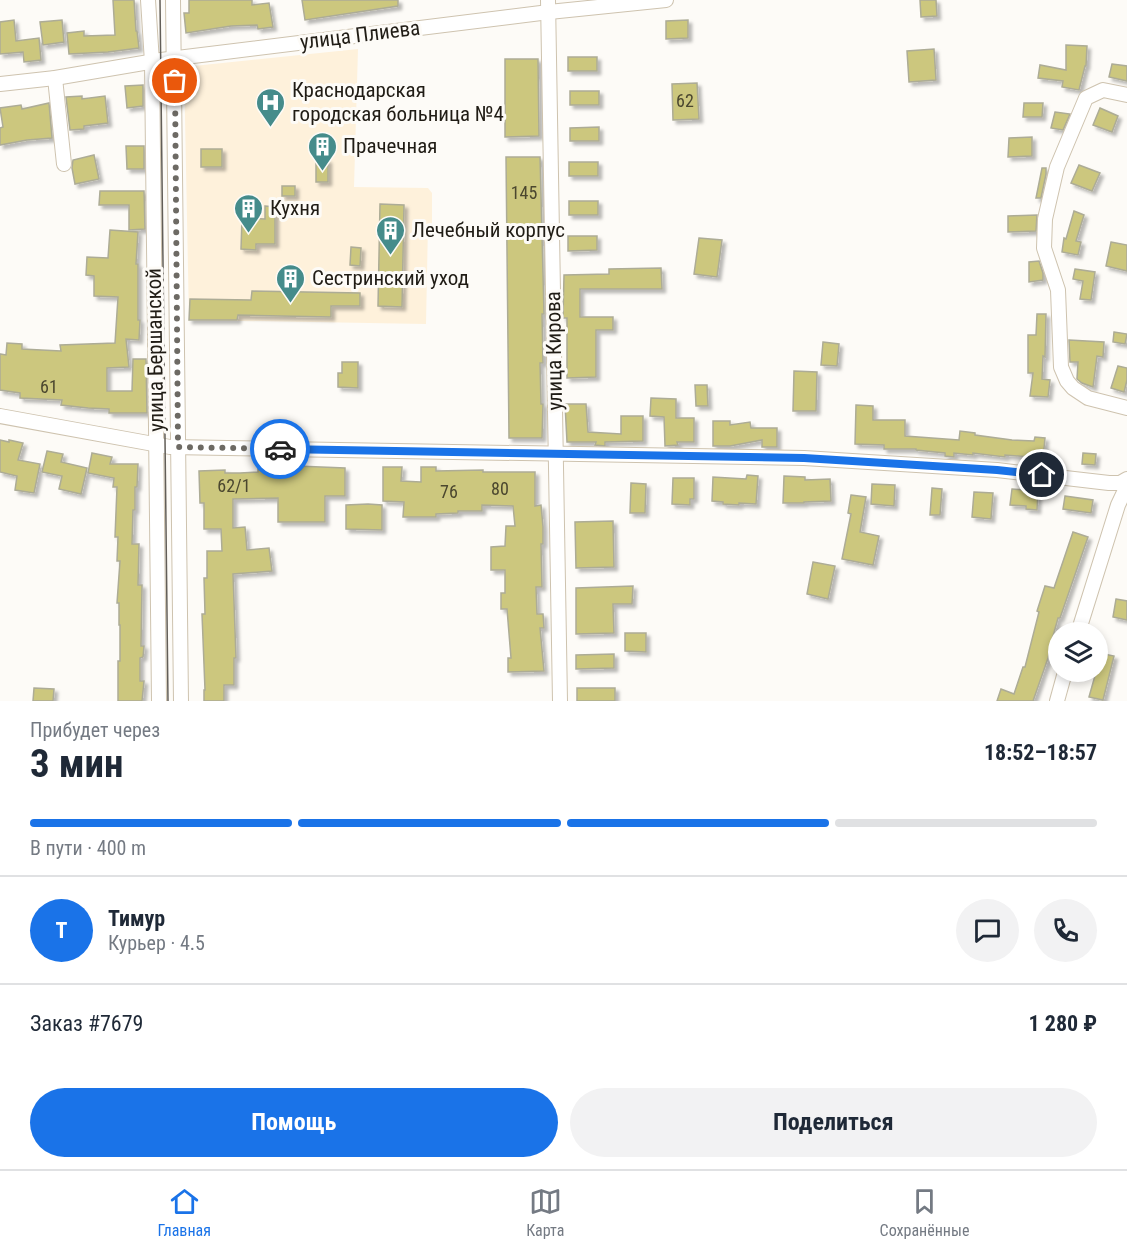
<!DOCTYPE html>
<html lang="ru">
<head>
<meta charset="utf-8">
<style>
  body { margin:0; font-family:"Roboto Condensed",sans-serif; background:#f2f2f3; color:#1f2937; height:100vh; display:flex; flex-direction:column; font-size:22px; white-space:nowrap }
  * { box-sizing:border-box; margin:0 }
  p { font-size:20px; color:#747a83 }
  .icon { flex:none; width:33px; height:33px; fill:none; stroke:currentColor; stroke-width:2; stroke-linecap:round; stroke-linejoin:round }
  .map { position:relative; height:701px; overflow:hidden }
  .details { display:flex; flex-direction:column; background:#fff; flex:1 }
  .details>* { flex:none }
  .fabs { position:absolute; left:1048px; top:622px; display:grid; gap:12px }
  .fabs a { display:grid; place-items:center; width:60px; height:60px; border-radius:50%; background:#fff; box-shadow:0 3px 9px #0003; font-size:30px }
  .pin { position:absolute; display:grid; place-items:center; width:51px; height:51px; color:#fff; margin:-26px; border:3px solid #fff; border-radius:50%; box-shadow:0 2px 6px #0007 }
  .courier { position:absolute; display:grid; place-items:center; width:60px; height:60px; margin:-30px; border:4px solid #1a73e8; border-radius:50%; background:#fff; color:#222; box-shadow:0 2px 8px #0007 }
  .headline em { font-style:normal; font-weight:700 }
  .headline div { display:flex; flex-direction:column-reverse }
  .headline { display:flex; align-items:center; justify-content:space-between; height:102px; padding:0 30px }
  h1 { font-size:39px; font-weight:700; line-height:45px }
  .bar { display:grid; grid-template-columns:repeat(4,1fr); gap:9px 6px; align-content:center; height:72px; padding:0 30px }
  .bar i { height:8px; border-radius:4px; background:#e0e1e3 }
  .bar .selected { background:#1a73e8 }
  .bar p { grid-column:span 4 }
  .line { display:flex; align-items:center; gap:15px; padding:0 30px; border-top:2px solid #e0e1e3 }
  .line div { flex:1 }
  .round { display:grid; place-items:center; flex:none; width:63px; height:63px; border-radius:32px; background:#f2f2f3 }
  .action { display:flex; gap:12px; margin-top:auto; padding:12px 30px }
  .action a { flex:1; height:69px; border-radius:36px; background:#1a73e8; color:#fff; font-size:24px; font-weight:700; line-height:69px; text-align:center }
  .action a+a { background:#f2f2f3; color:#1f2937 }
  .menu { display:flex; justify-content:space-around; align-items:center; height:84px; border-top:2px solid #e0e1e3; background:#fff; font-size:16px; color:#747a83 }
  .menu a { display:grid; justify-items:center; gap:3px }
  .menu .selected { color:#1a73e8 }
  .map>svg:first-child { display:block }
  .built { fill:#fef1db }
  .building { fill:#ccc77e; stroke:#adac96; stroke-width:1.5; filter:url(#shadow) }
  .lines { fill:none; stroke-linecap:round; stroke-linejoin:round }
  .minor-casing { stroke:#cec3af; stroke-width:16 }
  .minor { stroke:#fff; stroke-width:14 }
  .tram { stroke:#625e58; stroke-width:1.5 }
  .done { stroke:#6d6a64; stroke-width:6; stroke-dasharray:0 10.8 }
  .route { stroke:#1a73e8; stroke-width:8 }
  .labels { text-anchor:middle; stroke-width:6; stroke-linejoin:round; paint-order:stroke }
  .number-label { font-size:18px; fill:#4b472f }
  .street-label { font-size:21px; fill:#201c15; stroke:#fdfbf7 }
  .poi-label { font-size:21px; fill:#201c15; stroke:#fdfbf7; text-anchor:start }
</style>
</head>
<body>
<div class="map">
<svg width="1127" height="701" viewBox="0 0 1127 701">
  <defs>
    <filter id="shadow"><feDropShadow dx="3.5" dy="3.5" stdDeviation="1.5" flood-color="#0004"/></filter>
  </defs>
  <rect width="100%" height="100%" fill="#fdfbf7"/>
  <polygon class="built" points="358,49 354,187 428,188 432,193 432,224 428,224 426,324 189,320 184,67"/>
  <g class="building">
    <polygon points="113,0 134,0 136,31 137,31 139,48 108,52 69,54 67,33 84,31 84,36 115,35"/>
    <polygon points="189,0 252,0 252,5 269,3 273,27 258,29 257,25 231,26 186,33 184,13 189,13"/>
    <polygon points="302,0 398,0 398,6 305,20"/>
    <polygon points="920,0 936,0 937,16 921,17"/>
    <polygon points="14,20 16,41 39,38 41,60 24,62 23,52 0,54 0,22"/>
    <polygon points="62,20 64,42 43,45 40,22"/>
    <polygon points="688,20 688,38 666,39 666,21"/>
    <polygon points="1066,45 1087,46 1086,66 1085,66 1079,90 1062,87 1063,81 1038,78 1040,65 1066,70"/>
    <polygon points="934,49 936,80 909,82 907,51"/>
    <rect x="568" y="57" width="29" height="14"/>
    <polygon points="505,59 538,59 539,136 505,137"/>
    <polygon points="1112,64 1127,66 1127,81 1109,77"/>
    <polygon points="697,83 699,119 673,120 672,84"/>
    <polygon points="143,85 143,106 127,108 125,86"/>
    <rect x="570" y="91" width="29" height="14"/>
    <polygon points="82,96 82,99 105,96 108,123 84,126 84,129 70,130 66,97"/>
    <polygon points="49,103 52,138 27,140 0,145 0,128 3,127 0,108 21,105 22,109"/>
    <polygon points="1024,103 1043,103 1042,117 1023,117"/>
    <polygon points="1100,108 1118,116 1112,132 1093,125"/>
    <polygon points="1055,112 1070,114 1063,130 1051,128"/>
    <polygon points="599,127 599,141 570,141 570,128"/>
    <polygon points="1032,137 1032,156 1008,157 1009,138"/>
    <polygon points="126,146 144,146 144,169 127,169"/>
    <rect x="201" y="149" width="21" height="18"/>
    <polygon points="94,155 99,179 75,184 72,168 73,160"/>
    <polygon points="506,157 540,157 544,314 542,314 543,363 540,363 541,404 543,404 542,438 509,438"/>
    <polygon points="316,159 328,160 328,182 316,182"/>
    <rect x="569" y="162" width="29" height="14"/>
    <polygon points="1079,165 1100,173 1092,191 1071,183"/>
    <polygon points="1042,168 1046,168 1046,174 1041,198 1036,198"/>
    <rect x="282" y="186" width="13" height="10"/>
    <polygon points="100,191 144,191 145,229 129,230 129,205 99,205"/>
    <rect x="569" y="201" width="29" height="14"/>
    <polygon points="380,204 404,205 402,307 378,306"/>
    <polygon points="265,206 275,207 275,244 256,244 256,250 241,249 242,218 265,219"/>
    <polygon points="1074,211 1084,215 1076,241 1081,242 1078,255 1062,252 1064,238 1066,239"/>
    <polygon points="1037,215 1036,231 1008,232 1008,216"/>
    <polygon points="110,230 138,232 136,264 138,264 138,320 140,320 139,340 126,339 129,367 107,368 107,391 132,391 133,359 146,359 147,413 109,413 109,409 88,408 61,405 62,400 20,398 20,393 0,390 0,354 6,355 7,343 22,344 22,349 61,351 60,345 115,343 118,297 94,296 94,276 86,275 87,257 108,258"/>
    <polygon points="568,236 597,236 597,250 568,251"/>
    <polygon points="699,238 722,240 717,277 694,274"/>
    <polygon points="1111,242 1127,245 1127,271 1106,266"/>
    <polygon points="351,247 361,248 360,266 350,265"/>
    <polygon points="1039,261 1043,273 1043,280 1029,282 1029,262"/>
    <polygon points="661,268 662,289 580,289 580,317 613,317 613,330 596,330 596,377 567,378 567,318 563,318 564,275 609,274 609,269"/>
    <polygon points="1075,269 1095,272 1091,300 1080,299 1083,281 1073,279"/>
    <polygon points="252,291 360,293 360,306 331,306 331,317 238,315 237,320 189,320 190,299 251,300"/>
    <polygon points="1037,314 1046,314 1045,357 1043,356 1042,379 1050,380 1048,397 1030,396 1033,373 1028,373 1028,335 1036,335"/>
    <polygon points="1114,332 1127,334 1125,344 1113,342"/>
    <polygon points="1069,340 1104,342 1103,357 1097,356 1093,387 1082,383 1077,379 1078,362 1070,362"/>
    <polygon points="823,342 839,344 837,366 821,365"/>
    <polygon points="342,362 358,362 358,388 338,387 338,373 342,373"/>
    <polygon points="1118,366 1127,368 1127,380 1124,392 1111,388"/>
    <polygon points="794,371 817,372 816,411 793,411"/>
    <polygon points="695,385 707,385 708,406 696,406"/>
    <polygon points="651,398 676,399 676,418 694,418 694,442 677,442 678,445 665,446 664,417 650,416"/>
    <polygon points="565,404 586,404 588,432 621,434 621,416 643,416 643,441 605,442 605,446 595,445 596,442 567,442"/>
    <polygon points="856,405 873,406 873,420 905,420 905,436 959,440 960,431 975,433 975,435 1012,440 1034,441 1035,437 1045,438 1043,458 1005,455 1005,457 973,453 973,455 954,453 954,457 945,456 945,453 916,450 916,449 884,449 884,445 855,444"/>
    <polygon points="713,421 730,421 730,425 750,422 751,428 777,428 777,447 762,447 762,440 730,446 713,446"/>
    <polygon points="0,440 9,442 9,440 23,443 18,460 40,464 34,493 15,490 17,476 0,472"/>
    <polygon points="47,451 63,454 61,462 87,468 81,494 59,489 62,476 42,472"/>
    <polygon points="92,453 112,457 110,464 138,464 137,487 135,487 135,510 133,510 132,544 139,544 138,585 142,585 141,646 144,646 143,657 140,658 140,681 144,681 142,701 118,701 118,661 120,661 120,625 119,625 119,603 117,603 120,561 117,561 118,537 115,537 117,487 113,487 114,478 88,473"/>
    <polygon points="1083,453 1096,454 1095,465 1082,464"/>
    <polygon points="297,466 345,468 345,496 325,496 325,522 278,522 278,498 233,499 233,528 245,527 247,550 269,548 272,571 233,574 236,658 234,658 234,685 224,685 224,701 204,701 204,690 205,690 202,614 205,614 204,578 207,578 207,551 222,551 221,529 204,529 204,503 200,503 199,471 225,470 225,473 240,473 258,472 258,469 280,469 280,467"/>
    <polygon points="383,467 402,467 401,481 421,482 421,467 436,467 436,471 483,470 483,472 535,472 535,506 541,505 543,527 543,544 541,544 542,587 536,587 537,614 543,614 544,628 540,628 544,671 508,672 508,658 511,658 507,609 501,609 501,593 505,593 505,570 491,570 491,547 505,546 506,526 515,526 513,506 482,505 482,511 458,511 458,513 436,514 436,517 403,517 404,502 383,501"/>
    <polygon points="747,475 758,476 756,504 739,503 739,505 723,504 723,502 712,501 713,477 746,479"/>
    <polygon points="784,476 805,477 805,480 830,479 831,501 804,502 804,503 783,503"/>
    <polygon points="673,478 694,478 694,499 690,499 690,505 672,504"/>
    <polygon points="631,483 646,484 645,513 630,513"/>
    <polygon points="872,484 895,485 894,506 871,504"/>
    <polygon points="932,488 942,489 940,515 930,515"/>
    <polygon points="1012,489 1038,491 1037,510 1026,509 1026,506 1010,505"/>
    <polygon points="974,492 993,493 991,519 972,517"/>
    <polygon points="851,495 866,497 860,532 879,536 873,565 842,559 851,514 848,513"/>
    <polygon points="1065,496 1093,500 1091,513 1063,509"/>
    <polygon points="368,504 382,505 382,530 346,529 346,505"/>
    <polygon points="613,521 614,567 576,568 575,522"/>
    <polygon points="1073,532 1088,537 1060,618 1058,618 1050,647 1051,647 1048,658 1033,701 997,701 1001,689 1014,694 1023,667 1025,667 1039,612 1037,611 1045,586 1054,588"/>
    <polygon points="813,562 835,566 828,599 807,594"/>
    <polygon points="633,586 632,604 613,604 614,633 576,634 576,588"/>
    <polygon points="1116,599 1127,601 1127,620 1113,617"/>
    <polygon points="625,633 646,633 646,652 625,651"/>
    <polygon points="1099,653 1114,656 1103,700 1089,697 1096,672 1098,672"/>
    <polygon points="614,654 614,668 576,669 576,655"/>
    <polygon points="34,688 54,689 53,701 33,701"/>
    <rect x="577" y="688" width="38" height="13"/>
  </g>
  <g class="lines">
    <defs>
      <g id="minor">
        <polyline points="148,0 152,62 159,701"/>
        <polyline points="173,0 181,701"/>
        <polyline points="548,0 560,701"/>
        <polyline points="55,78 64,164"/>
        <polyline points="0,84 55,78 161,60 549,12 666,0"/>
        <polyline points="1127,95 1103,90 1086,98 1057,167 1045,219 1044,248 1058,290 1061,367 1067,381 1073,388 1088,398 1127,408"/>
        <polyline points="0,416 170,447 804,458 997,470 1109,483 1120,483 1127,479"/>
        <polyline points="1078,633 1118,505 1127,486"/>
        <polyline points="1057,701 1065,672"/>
      </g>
    </defs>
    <use href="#minor" class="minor-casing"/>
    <use href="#minor" class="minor"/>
    <polyline class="tram" points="160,0 168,701"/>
  </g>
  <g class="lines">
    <polyline class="done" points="175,81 178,447 280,449"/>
    <polyline class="route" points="280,449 804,458 997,470 1042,475"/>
  </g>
  <defs>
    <symbol id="hospital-pin" viewBox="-11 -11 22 30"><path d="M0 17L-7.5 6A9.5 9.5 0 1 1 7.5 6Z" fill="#458c8b" stroke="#fdfbf7"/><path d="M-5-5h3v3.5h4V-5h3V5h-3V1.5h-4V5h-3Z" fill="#fff"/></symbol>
    <symbol id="building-pin" viewBox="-11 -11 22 30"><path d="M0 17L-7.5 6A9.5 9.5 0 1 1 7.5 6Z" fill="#458c8b" stroke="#fdfbf7"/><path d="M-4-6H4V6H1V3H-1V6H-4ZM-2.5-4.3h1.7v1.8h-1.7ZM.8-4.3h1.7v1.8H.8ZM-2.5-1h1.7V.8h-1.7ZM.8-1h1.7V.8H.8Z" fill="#fff"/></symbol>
  </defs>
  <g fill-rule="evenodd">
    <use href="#hospital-pin" x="254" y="86" width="33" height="45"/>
    <use href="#building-pin" x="306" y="130" width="33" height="45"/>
    <use href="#building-pin" x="232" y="192" width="33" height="45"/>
    <use href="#building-pin" x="374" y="214" width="33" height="45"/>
    <use href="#building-pin" x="274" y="262" width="33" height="45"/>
  </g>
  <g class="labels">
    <g class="number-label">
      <text x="685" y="107">62</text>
      <text x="524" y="199">145</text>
      <text x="49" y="393">61</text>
      <text x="234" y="492">62/1</text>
      <text x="500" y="495">80</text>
      <text x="449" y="498">76</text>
    </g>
    <g class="street-label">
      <text transform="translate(360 35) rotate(-7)" y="7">улица Плиева</text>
      <text transform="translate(155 350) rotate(-91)" y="7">улица Бершанской</text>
      <text transform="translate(554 351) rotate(-91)" y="7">улица Кирова</text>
    </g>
    <g class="poi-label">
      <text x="292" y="97">Краснодарская<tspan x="292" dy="24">городская больница №4</tspan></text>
      <text x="343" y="153">Прачечная</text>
      <text x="270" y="215">Кухня</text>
      <text x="412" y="237">Лечебный корпус</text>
      <text x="312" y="285">Сестринский уход</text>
    </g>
  </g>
</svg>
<div class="fabs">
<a><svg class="icon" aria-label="layers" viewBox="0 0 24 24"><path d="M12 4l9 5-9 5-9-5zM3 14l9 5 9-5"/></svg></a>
</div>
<div class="pin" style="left:175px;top:81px;background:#ea580c"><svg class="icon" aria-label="bag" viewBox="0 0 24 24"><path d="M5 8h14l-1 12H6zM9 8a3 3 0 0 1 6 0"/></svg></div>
<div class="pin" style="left:1042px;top:475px;background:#1f2937"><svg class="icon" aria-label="home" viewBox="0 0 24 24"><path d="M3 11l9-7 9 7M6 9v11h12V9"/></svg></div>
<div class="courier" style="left:280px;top:449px"><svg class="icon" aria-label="car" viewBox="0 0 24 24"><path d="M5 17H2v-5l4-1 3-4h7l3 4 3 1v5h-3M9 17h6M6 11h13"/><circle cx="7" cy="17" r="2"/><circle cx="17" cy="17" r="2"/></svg></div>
</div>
<section class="details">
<div class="headline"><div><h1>3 мин</h1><p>Прибудет через</p></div><em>18:52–18:57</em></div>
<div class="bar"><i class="selected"></i><i class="selected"></i><i class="selected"></i><i></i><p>В пути · 400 m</p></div>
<div class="line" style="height:108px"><b class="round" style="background:#1a73e8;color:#fff">Т</b><div><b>Тимур</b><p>Курьер · 4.5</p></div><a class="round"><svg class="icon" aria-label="chat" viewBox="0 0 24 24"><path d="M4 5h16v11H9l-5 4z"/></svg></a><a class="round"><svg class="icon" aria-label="phone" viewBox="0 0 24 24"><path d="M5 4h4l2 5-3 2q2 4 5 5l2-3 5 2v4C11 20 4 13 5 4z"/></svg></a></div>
<div class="line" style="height:78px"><div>Заказ #7679</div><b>1 280 ₽</b></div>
<div class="action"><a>Помощь</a><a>Поделиться</a></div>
</section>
<nav class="menu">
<a class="selected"><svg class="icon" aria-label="home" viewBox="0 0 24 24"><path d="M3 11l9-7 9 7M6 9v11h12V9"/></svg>Главная</a>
<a><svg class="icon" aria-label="map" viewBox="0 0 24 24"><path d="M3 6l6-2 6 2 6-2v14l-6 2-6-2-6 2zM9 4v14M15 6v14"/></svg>Карта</a>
<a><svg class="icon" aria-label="saved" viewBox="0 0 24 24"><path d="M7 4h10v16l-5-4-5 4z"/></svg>Сохранённые</a>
</nav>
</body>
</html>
